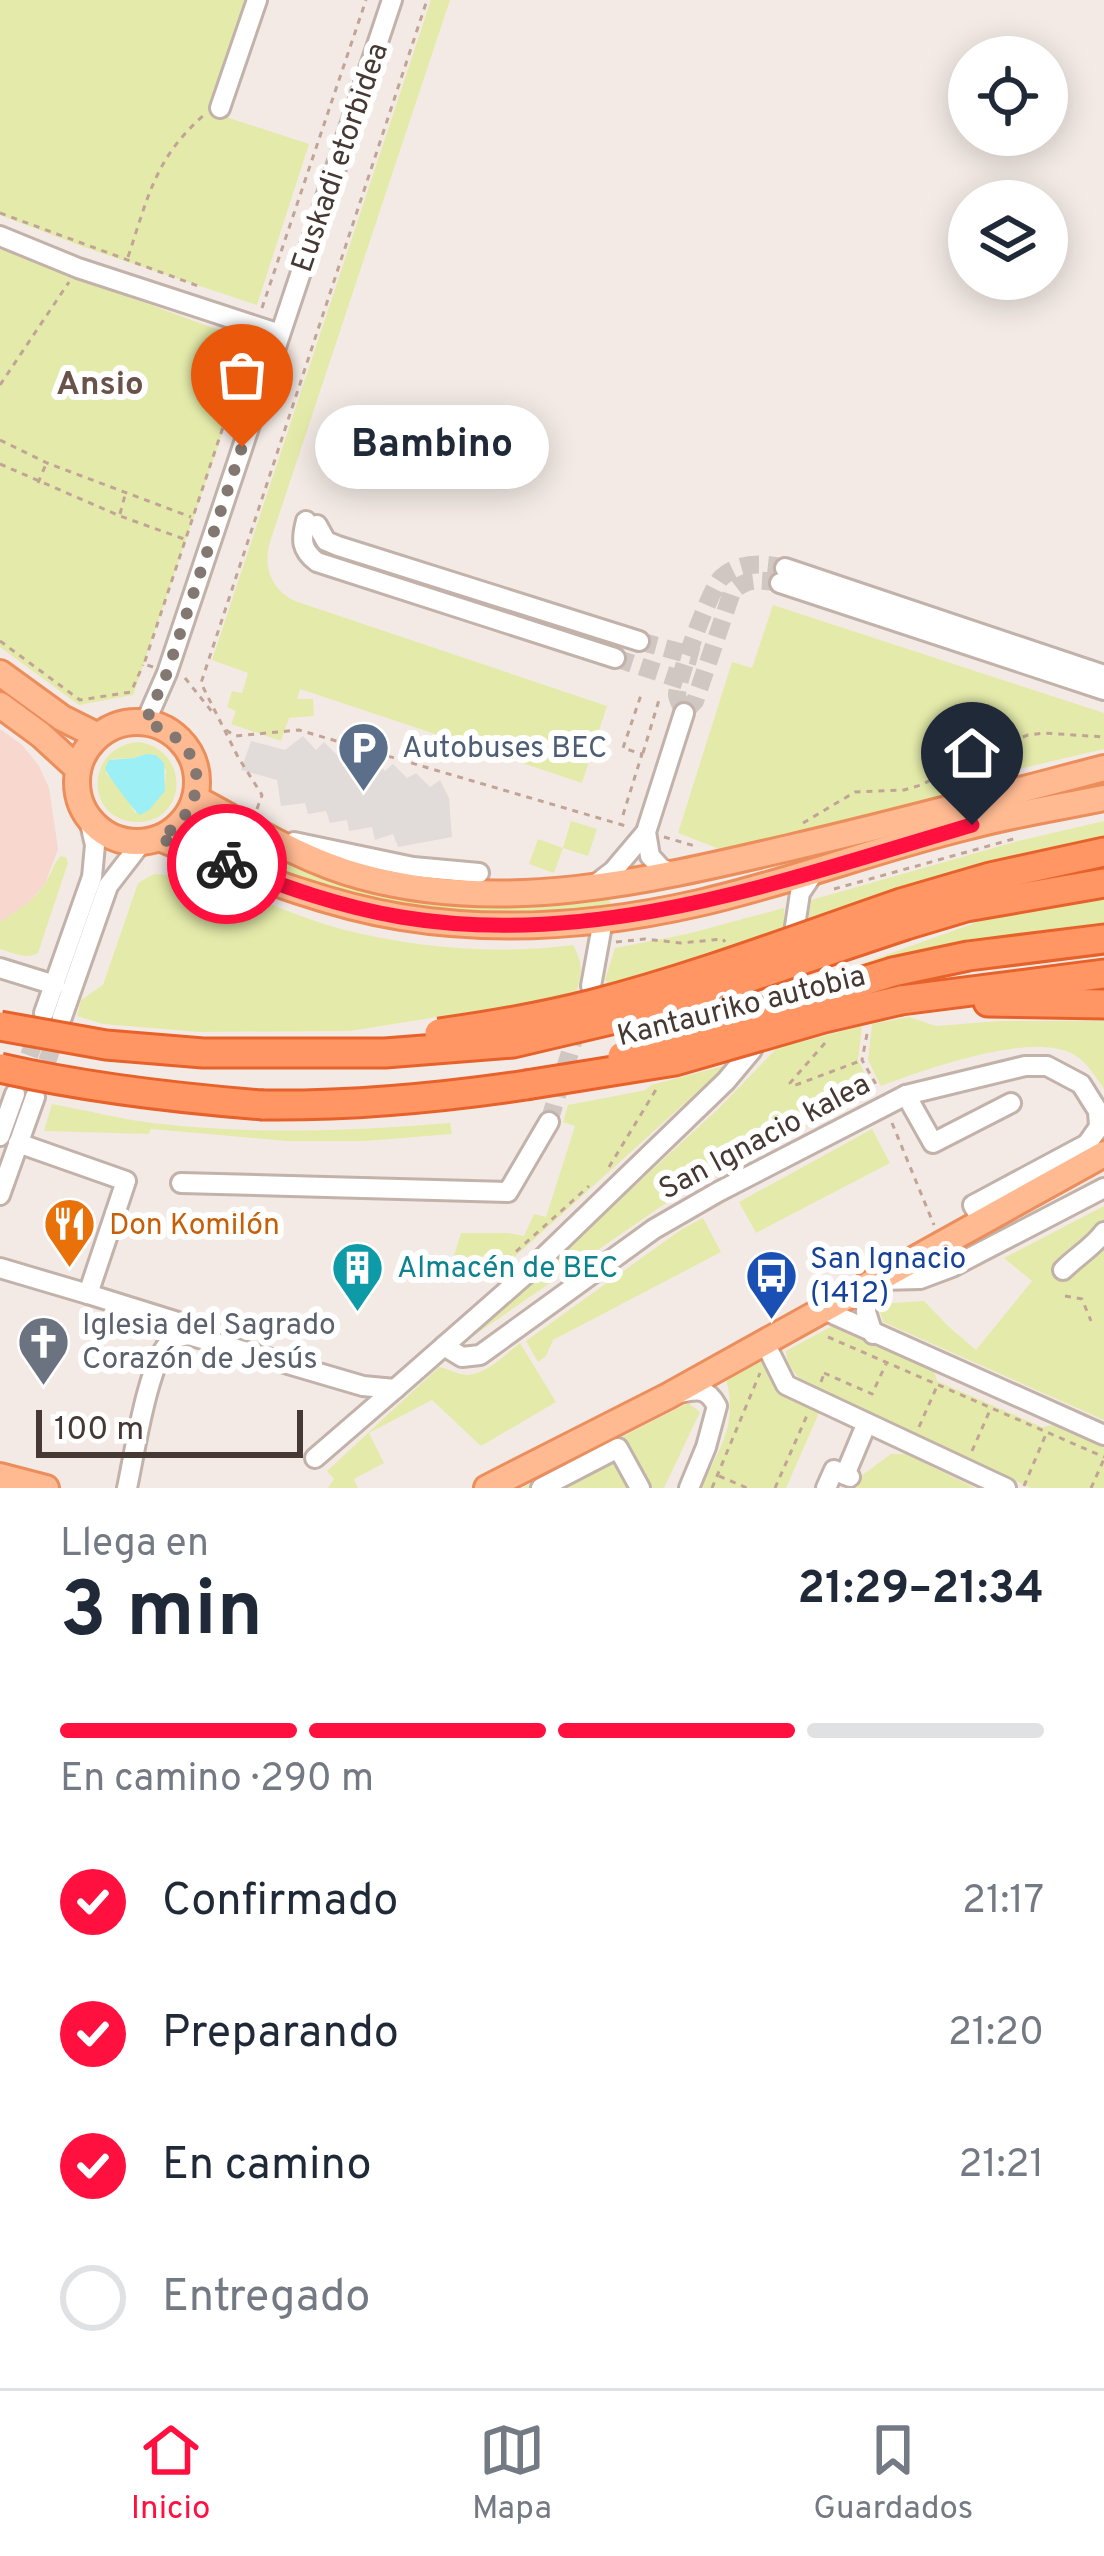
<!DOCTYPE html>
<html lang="es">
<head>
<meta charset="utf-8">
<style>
  body { margin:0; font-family:Overpass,sans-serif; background:#f6f6f7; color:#1f2937; height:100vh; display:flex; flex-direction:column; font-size:45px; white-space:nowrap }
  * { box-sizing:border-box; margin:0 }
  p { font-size:39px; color:#747a83 }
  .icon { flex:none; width:66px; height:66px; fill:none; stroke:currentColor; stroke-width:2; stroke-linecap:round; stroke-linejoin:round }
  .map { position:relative; height:1488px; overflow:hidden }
  .details { display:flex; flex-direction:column; background:#fff; flex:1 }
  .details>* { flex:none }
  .fabs { position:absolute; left:948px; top:36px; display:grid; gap:24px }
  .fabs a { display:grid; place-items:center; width:120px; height:120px; border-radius:50%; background:#fff; box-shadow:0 6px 30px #0003; font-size:60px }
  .scale { position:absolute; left:36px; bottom:30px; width:267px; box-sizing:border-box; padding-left:12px; border:6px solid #463934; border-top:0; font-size:33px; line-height:42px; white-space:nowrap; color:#463934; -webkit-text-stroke:9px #fff; paint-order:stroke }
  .pin { position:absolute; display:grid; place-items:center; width:102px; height:102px; color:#fff; margin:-123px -51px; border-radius:50% 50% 50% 0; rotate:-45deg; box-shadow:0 0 12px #0007 }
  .pin .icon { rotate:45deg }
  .courier { position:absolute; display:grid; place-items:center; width:120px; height:120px; margin:-60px; border:9px solid #ff103f; border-radius:50%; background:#fff; color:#222; box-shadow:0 3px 15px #0007 }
  .bubble { position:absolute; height:84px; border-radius:42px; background:#fff; box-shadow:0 6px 30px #0003; font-size:39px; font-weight:700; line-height:84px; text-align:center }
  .head em { font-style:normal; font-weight:700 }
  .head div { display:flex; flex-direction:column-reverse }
  .head { display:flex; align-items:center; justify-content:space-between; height:204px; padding:0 60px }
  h1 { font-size:78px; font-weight:700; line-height:90px }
  .bar { display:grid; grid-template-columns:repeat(4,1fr); gap:18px 12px; align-content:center; height:144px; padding:0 60px }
  .bar i { height:15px; border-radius:9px; background:#e0e1e3 }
  .bar .selected { background:#ff103f }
  .bar p { grid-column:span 4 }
  ol { padding:0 60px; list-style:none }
  li { display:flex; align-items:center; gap:36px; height:132px }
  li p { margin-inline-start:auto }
  li .icon { padding:12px; border-radius:50%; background:#ff103f; color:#fff; stroke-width:4 }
  li:last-child { color:#747a83 }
  li i { width:66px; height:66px; border:6px solid #e0e1e3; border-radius:50% }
  .dock { display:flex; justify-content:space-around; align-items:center; height:168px; border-top:3px solid #e0e1e3; background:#fff; font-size:33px; color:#747a83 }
  .dock a { display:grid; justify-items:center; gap:6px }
  .dock .selected { color:#ff103f }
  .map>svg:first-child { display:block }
  .commercial { fill:#f7d7ce }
  .green { fill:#e4ebaa; fill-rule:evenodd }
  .parking { fill:#e1dcda }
  .water { fill:#9ceff5 }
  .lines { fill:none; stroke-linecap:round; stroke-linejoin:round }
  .minor-tunnel { stroke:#d0c7c2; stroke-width:18; stroke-dasharray:18 9; stroke-linecap:butt }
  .minor-casing { stroke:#c2b2aa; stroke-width:24 }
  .major-casing { stroke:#eb8e5b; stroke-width:30 }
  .highway-casing { stroke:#e7612b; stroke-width:33 }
  .path { stroke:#c2a497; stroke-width:3; stroke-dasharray:6 6; stroke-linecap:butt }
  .minor { stroke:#fff; stroke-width:18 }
  .major { stroke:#ffba92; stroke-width:24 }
  .highway { stroke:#ff9664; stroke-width:27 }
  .highway-bridge-casing { stroke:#e7612b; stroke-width:33; stroke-linecap:butt }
  .highway-bridge { stroke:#ff9664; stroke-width:27 }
  .done { stroke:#837772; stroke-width:12; stroke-dasharray:0 21.6 }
  .route { stroke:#ff103f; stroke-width:15 }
  .labels { text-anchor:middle; stroke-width:12; stroke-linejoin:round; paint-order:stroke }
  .street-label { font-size:30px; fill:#463934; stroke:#fff }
  .service-label { font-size:30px; fill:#4e5e75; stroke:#fff; text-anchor:start }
  .food-label { font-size:30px; fill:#c56008; stroke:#fff; text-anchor:start }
  .transit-label { font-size:30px; fill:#164399; stroke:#fff; text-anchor:start }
  .culture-label { font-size:30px; fill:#0d838f; stroke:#fff; text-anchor:start }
  .worship-label { font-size:30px; fill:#5b616d; stroke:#fff; text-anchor:start }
  .neighbourhood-label { font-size:33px; font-weight:bold; fill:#6a524a; stroke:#fff }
</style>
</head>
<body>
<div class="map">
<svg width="1104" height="1488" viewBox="0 0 1104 1488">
  <rect width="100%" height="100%" fill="#f3eae5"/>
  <polygon class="commercial" points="0,729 22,745 39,766 49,788 58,849 45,884 26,906 0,922"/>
  <g class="green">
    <polygon points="0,0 246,0 208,111 309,144 257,305 89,249 0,215"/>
    <path d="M431 0H450L270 542C262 569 273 592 298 602L607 706 582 783 300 689 297 699H313L314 716 289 718 281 741 231 724 236 711 227 707 232 691 242 693 248 673 212 660Z"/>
    <polygon points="0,249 240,338 249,355 133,695 79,705 0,647"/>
    <polygon points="773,605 1104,713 1104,749 942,787 944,799 727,852 678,833 732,662 752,668"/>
    <path d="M139 742C192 751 187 824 135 822 84 819 85 746 139 742ZM146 754 156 755 166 771 165 786 135 813 124 793 106 773 112 759 134 758Z"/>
    <polygon points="571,821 597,829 588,856 563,848 554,873 529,864 538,839 563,848"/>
    <polygon points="1104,821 1104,838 1028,857 808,924 811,900 1018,841"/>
    <polygon points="260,849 301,865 604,895 611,903 606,909 491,917 361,901 253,865"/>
    <path d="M61 856 66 857 68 863 38 953C26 960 13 953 0 949V922C17 911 35 900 46 882 52 872 53 864 61 856Z"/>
    <path d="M154 874C221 877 278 912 341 929 416 948 496 955 573 945 584 964 582 975 575 995L350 1031 199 1032 103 1024 77 1016 81 1000 103 985 138 883Z"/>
    <polygon points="1104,894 1104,928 1005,939 861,964 983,920 1052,903"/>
    <polygon points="784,908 785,931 700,961 610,985 605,980 615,948 687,934"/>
    <path d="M909 1017 936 1026 999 1021H1104V1089C1095 1076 1087 1062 1073 1054 1032 1031 924 1070 881 1086L868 1060 872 1024Z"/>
    <polygon points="862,1026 858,1060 874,1092 682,1192 466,1341 718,1109 777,1048"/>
    <polygon points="727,1065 509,1262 495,1263 484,1275 451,1265 461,1233 508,1233 524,1236 534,1214 546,1217 575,1126 563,1122 568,1105 646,1090 651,1085"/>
    <path d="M52 1104C86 1110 119 1119 153 1123 251 1135 352 1131 450 1123L452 1134 365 1141H287L151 1129 149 1134 44 1131Z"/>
    <polygon points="872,1129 890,1163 756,1233 739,1202"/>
    <polygon points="1104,1206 1104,1420 883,1322 878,1304 924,1301 948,1326 976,1350 1032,1281 1004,1258"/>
    <polygon points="703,1218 721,1252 553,1340 546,1356 538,1362 526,1341 682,1229"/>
    <polygon points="836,1324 933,1367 937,1381 1042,1427 1060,1424 1104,1444 1104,1488 1031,1488 873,1417 799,1378 788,1364 786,1351"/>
    <path d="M520 1343 556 1402 481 1446 432 1400 369 1433 384 1463 354 1479 358 1488H328L334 1479 327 1471 439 1367C449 1368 457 1375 468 1375 487 1374 506 1354 520 1343Z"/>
    <path d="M763 1361 783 1387 841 1415 845 1424 819 1413 786 1488H701C720 1446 738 1426 726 1378Z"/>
    <polygon points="688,1403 700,1412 664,1488 522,1488"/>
    <polygon points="891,1454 906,1454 975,1488 855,1488 861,1476"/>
  </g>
  <polygon class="parking" points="303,736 316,750 324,742 338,756 347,749 361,764 371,757 385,771 393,764 407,778 416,773 430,787 440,780 449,798 452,837 398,847 393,834 375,840 372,827 349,831 347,820 330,823 326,811 308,814 305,803 281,806 277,780 241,770 251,741 285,750"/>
  <path class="water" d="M146 754 156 755 164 763 165 791 149 810 140 815C134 811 109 777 105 769L109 760 134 758Z"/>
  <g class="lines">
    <g class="minor-tunnel">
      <path d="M780 583C760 580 747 577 732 592L695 701 684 713C682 707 678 701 677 695 677 679 710 590 721 578 739 561 764 563 785 568"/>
      <polyline points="639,641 698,657"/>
      <polyline points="615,658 691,683"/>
      <polyline points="20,1081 41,1023"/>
      <polyline points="38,1087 59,1028"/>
      <polyline points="549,1122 580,1019"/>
    </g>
    <defs>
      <g id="minor">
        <polyline points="220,108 257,0"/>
        <polyline points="0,236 78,268 280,334"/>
        <path d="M306 521C301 540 301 550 317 562L615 658"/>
        <polyline points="317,525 326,541 338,546 639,641"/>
        <polyline points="785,568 1104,675"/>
        <polyline points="780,583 1104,690"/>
        <polyline points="145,723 167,673 392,0"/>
        <polyline points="294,842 413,867 479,873"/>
        <polyline points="676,875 661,868 650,856 646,832 684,713"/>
        <polyline points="596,884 613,871 646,832"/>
        <polyline points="794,933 800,893 815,871"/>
        <polyline points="0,968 55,985"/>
        <polyline points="591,986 603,920"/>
        <polyline points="44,1013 92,877 95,845 89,819"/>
        <polyline points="62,1017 108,886 142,842"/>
        <polyline points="906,1095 933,1143 1011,1103"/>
        <polyline points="0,1136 15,1094"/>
        <polyline points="18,1143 126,1181 88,1294 181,1323 189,1335"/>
        <polyline points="181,1183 508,1192 549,1122"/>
        <polyline points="0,1195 35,1097"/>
        <polyline points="982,1221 973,1205 1087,1144 1092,1151"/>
        <polyline points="0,1268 88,1294"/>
        <path d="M1063 1270C1077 1256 1093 1247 1104 1232"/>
        <polyline points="881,1280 920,1279 952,1267 1104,1188"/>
        <polyline points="868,1286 866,1312 873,1334"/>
        <polyline points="824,1310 1104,1435"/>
        <polyline points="764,1341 786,1385 1006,1488"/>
        <polyline points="444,1346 462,1357 480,1355 654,1229 718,1192 906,1095 1025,1066 1047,1066 1081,1084 1098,1111 1099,1127 1087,1144"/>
        <path d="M679 1393C698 1390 706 1386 717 1406L706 1447 689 1488"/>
        <polyline points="315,1458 395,1389"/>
        <polyline points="845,1475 866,1425"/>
        <path d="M127 1488C134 1457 148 1359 171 1341 176 1337 182 1336 189 1335L363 1386 395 1389 525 1275 726 1081 752 1050"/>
        <polyline points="541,1488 618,1448 640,1488"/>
        <polyline points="826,1488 834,1470 850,1477"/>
      </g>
      <g id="major">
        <polyline points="0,673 62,718 98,736"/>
        <polyline points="0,705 41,735 78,769"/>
        <circle cx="137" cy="782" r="60"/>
        <path d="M195 798C248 826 301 860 360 876 504 916 652 880 793 847 897 823 1001 795 1104 768"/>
        <path d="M159 838C239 869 316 903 401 917 499 933 603 925 699 903 791 882 879 848 970 826 1014 814 1060 807 1104 798"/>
        <polyline points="0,1476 46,1488"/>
        <polyline points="487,1488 668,1396 1104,1154"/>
      </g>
      <g id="highway">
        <polyline points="901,903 990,877 1104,852"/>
        <polyline points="906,925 966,907 1104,883"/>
        <polyline points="893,972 968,956 1104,939"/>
        <polyline points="901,1000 1104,974"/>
        <polyline points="988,1002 1104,1004"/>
        <path d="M263 1105C352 1106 438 1098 526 1085"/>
      </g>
    </defs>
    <use href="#minor" class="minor-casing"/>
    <use href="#major" class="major-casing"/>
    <use href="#highway" class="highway-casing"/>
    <g class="path">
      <polyline points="0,213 201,287"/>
      <path d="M128 257C148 197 155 158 204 115"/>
      <polyline points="262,308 366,0"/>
      <polyline points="0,385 69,282"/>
      <polyline points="0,440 47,463 191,517"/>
      <polyline points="0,464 120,516 184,539"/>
      <polyline points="38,483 46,464"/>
      <polyline points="120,514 125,495"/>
      <polyline points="0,641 80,700 131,692 143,665"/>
      <polyline points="153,667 144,664 250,346"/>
      <polyline points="185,678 213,713"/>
      <polyline points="226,730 235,736 299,730 626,826"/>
      <polyline points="643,753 659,700"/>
      <polyline points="257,809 262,795 238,757 201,683 427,0"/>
      <polyline points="623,815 642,754 623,748 641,695"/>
      <polyline points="803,823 855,792 904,790 921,785 991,749 1028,735 1044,733 1104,737"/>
      <polyline points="664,837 695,846"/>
      <polyline points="834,889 1017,838"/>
      <polyline points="616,942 645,939 681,943 723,939 725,942"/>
      <polyline points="867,1034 862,1060 877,1086"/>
      <polyline points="825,1043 790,1083 793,1086 860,1061"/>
      <polyline points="892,1123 934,1225"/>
      <polyline points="609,1167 657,1088"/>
      <polyline points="510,1261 510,1257 589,1186"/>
      <polyline points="1065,1296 1082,1299 1091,1321"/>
      <polyline points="828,1337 1104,1457"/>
      <polyline points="824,1373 872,1394 886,1364"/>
      <polyline points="821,1382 825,1371"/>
      <polyline points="919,1427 937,1386"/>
      <polyline points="972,1451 990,1410"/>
      <polyline points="719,1476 747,1488"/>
      <polyline points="1024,1486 1046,1434"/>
      <polyline points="712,1488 760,1373"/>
      <polyline points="775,1488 808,1413"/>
      <polyline points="1091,1488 1104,1459"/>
    </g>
    <use href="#minor" class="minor"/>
    <use href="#major" class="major"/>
    <use href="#highway" class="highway"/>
    <defs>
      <g id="highway-bridge">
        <polyline points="0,1026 106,1045 203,1053 385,1053 513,1043 649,1011 906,925"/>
        <path d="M439 1033C490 1026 542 1017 593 1004 698 977 799 938 901 903"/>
        <polyline points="622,1056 893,972"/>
        <path d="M0 1068C87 1088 174 1098 263 1105"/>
        <polyline points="526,1085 675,1061 824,1018 901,1000"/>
      </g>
    </defs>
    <use href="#highway-bridge" class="highway-bridge-casing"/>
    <use href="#highway-bridge" class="highway-bridge"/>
  </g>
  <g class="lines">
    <path class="done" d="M227 864 159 838C214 807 208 738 145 723L167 673 242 447"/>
    <path class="route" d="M227 864C284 887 341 907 401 917 597 950 787 879 972 825"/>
  </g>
  <defs>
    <symbol id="parking-pin" viewBox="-11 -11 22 30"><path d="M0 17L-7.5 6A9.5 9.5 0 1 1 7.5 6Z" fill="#5c6f8a" stroke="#fff"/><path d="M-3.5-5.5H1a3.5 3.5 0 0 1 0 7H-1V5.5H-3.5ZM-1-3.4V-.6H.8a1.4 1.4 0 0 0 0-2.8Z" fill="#fff"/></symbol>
    <symbol id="restaurant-pin" viewBox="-11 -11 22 30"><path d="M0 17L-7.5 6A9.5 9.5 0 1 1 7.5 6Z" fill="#e8710a" stroke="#fff"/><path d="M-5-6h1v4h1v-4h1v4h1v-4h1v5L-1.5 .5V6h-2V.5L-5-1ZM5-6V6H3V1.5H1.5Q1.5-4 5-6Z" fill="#fff"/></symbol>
    <symbol id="building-pin" viewBox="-11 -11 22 30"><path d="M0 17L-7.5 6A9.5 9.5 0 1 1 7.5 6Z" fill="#0f9aa8" stroke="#fff"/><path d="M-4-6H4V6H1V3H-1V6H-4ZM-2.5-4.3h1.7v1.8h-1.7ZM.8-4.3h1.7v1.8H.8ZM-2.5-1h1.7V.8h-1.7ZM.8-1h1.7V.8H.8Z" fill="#fff"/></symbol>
    <symbol id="bus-pin" viewBox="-11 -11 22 30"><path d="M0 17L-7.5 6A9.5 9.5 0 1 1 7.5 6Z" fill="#1a4fb4" stroke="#fff"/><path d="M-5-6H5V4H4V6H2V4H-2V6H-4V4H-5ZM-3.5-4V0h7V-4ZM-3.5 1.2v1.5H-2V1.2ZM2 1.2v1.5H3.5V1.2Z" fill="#fff"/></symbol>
    <symbol id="church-pin" viewBox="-11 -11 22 30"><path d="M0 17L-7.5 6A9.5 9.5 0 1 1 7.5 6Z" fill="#6b7280" stroke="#fff"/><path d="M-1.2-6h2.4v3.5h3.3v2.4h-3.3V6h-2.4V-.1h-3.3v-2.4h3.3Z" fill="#fff"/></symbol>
  </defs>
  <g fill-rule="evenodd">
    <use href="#parking-pin" x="334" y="718" width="59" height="81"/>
    <use href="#restaurant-pin" x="40" y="1194" width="59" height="81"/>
    <use href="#building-pin" x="328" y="1238" width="59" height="81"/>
    <use href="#bus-pin" x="742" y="1246" width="59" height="81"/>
    <use href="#church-pin" x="14" y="1312" width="59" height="81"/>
  </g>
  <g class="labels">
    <g class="street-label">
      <text transform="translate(339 157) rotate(-71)" y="10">Euskadi etorbidea</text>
      <text transform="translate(741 1005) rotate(-14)" y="10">Kantauriko autobia</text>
      <text transform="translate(764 1136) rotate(-28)" y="10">San Ignacio kalea</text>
    </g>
    <g class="service-label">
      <text x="402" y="757">Autobuses BEC</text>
    </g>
    <g class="food-label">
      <text x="109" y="1234">Don Komilón</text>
    </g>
    <g class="transit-label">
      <text x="810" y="1268">San Ignacio<tspan x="810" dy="34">(1412)</tspan></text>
    </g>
    <g class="culture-label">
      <text x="397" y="1277">Almacén de BEC</text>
    </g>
    <g class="worship-label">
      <text x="82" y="1334">Iglesia del Sagrado<tspan x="82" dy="34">Corazón de Jesús</tspan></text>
    </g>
    <g class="neighbourhood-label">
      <text x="100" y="394">Ansio</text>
    </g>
  </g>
</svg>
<div class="fabs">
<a><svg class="icon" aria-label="locate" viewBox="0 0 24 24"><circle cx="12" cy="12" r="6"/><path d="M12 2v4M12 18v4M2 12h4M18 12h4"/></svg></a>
<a><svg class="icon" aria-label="layers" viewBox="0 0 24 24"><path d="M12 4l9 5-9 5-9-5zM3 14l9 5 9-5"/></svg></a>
</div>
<div class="scale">100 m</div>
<div class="pin" style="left:242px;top:447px;background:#ea580c"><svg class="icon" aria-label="bag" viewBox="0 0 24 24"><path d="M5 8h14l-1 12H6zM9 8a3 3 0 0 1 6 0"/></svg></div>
<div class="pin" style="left:972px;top:825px;background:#1f2937"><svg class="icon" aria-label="home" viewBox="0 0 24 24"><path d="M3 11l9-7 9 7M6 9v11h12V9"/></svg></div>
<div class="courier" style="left:227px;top:864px"><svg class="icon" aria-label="bike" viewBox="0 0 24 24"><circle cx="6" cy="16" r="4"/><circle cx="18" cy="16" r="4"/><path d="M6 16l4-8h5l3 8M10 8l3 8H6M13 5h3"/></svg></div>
<div class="bubble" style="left:315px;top:405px;width:234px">Bambino</div>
</div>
<section class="details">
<div class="head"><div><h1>3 min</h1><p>Llega en</p></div><em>21:29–21:34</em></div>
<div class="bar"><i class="selected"></i><i class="selected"></i><i class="selected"></i><i></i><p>En camino · 290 m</p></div>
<ol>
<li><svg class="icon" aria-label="check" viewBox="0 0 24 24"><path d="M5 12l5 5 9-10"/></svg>Confirmado<p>21:17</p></li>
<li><svg class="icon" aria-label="check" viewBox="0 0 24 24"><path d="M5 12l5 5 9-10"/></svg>Preparando<p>21:20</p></li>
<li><svg class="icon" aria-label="check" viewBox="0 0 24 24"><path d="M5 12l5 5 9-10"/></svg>En camino<p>21:21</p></li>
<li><i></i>Entregado</li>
</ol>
</section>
<nav class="dock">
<a class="selected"><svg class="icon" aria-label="home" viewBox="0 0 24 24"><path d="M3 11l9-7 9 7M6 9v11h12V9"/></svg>Inicio</a>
<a><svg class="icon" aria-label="map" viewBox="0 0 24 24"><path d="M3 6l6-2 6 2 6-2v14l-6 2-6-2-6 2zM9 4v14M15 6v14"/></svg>Mapa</a>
<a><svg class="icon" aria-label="saved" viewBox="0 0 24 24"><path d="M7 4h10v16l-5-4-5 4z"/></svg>Guardados</a>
</nav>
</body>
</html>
